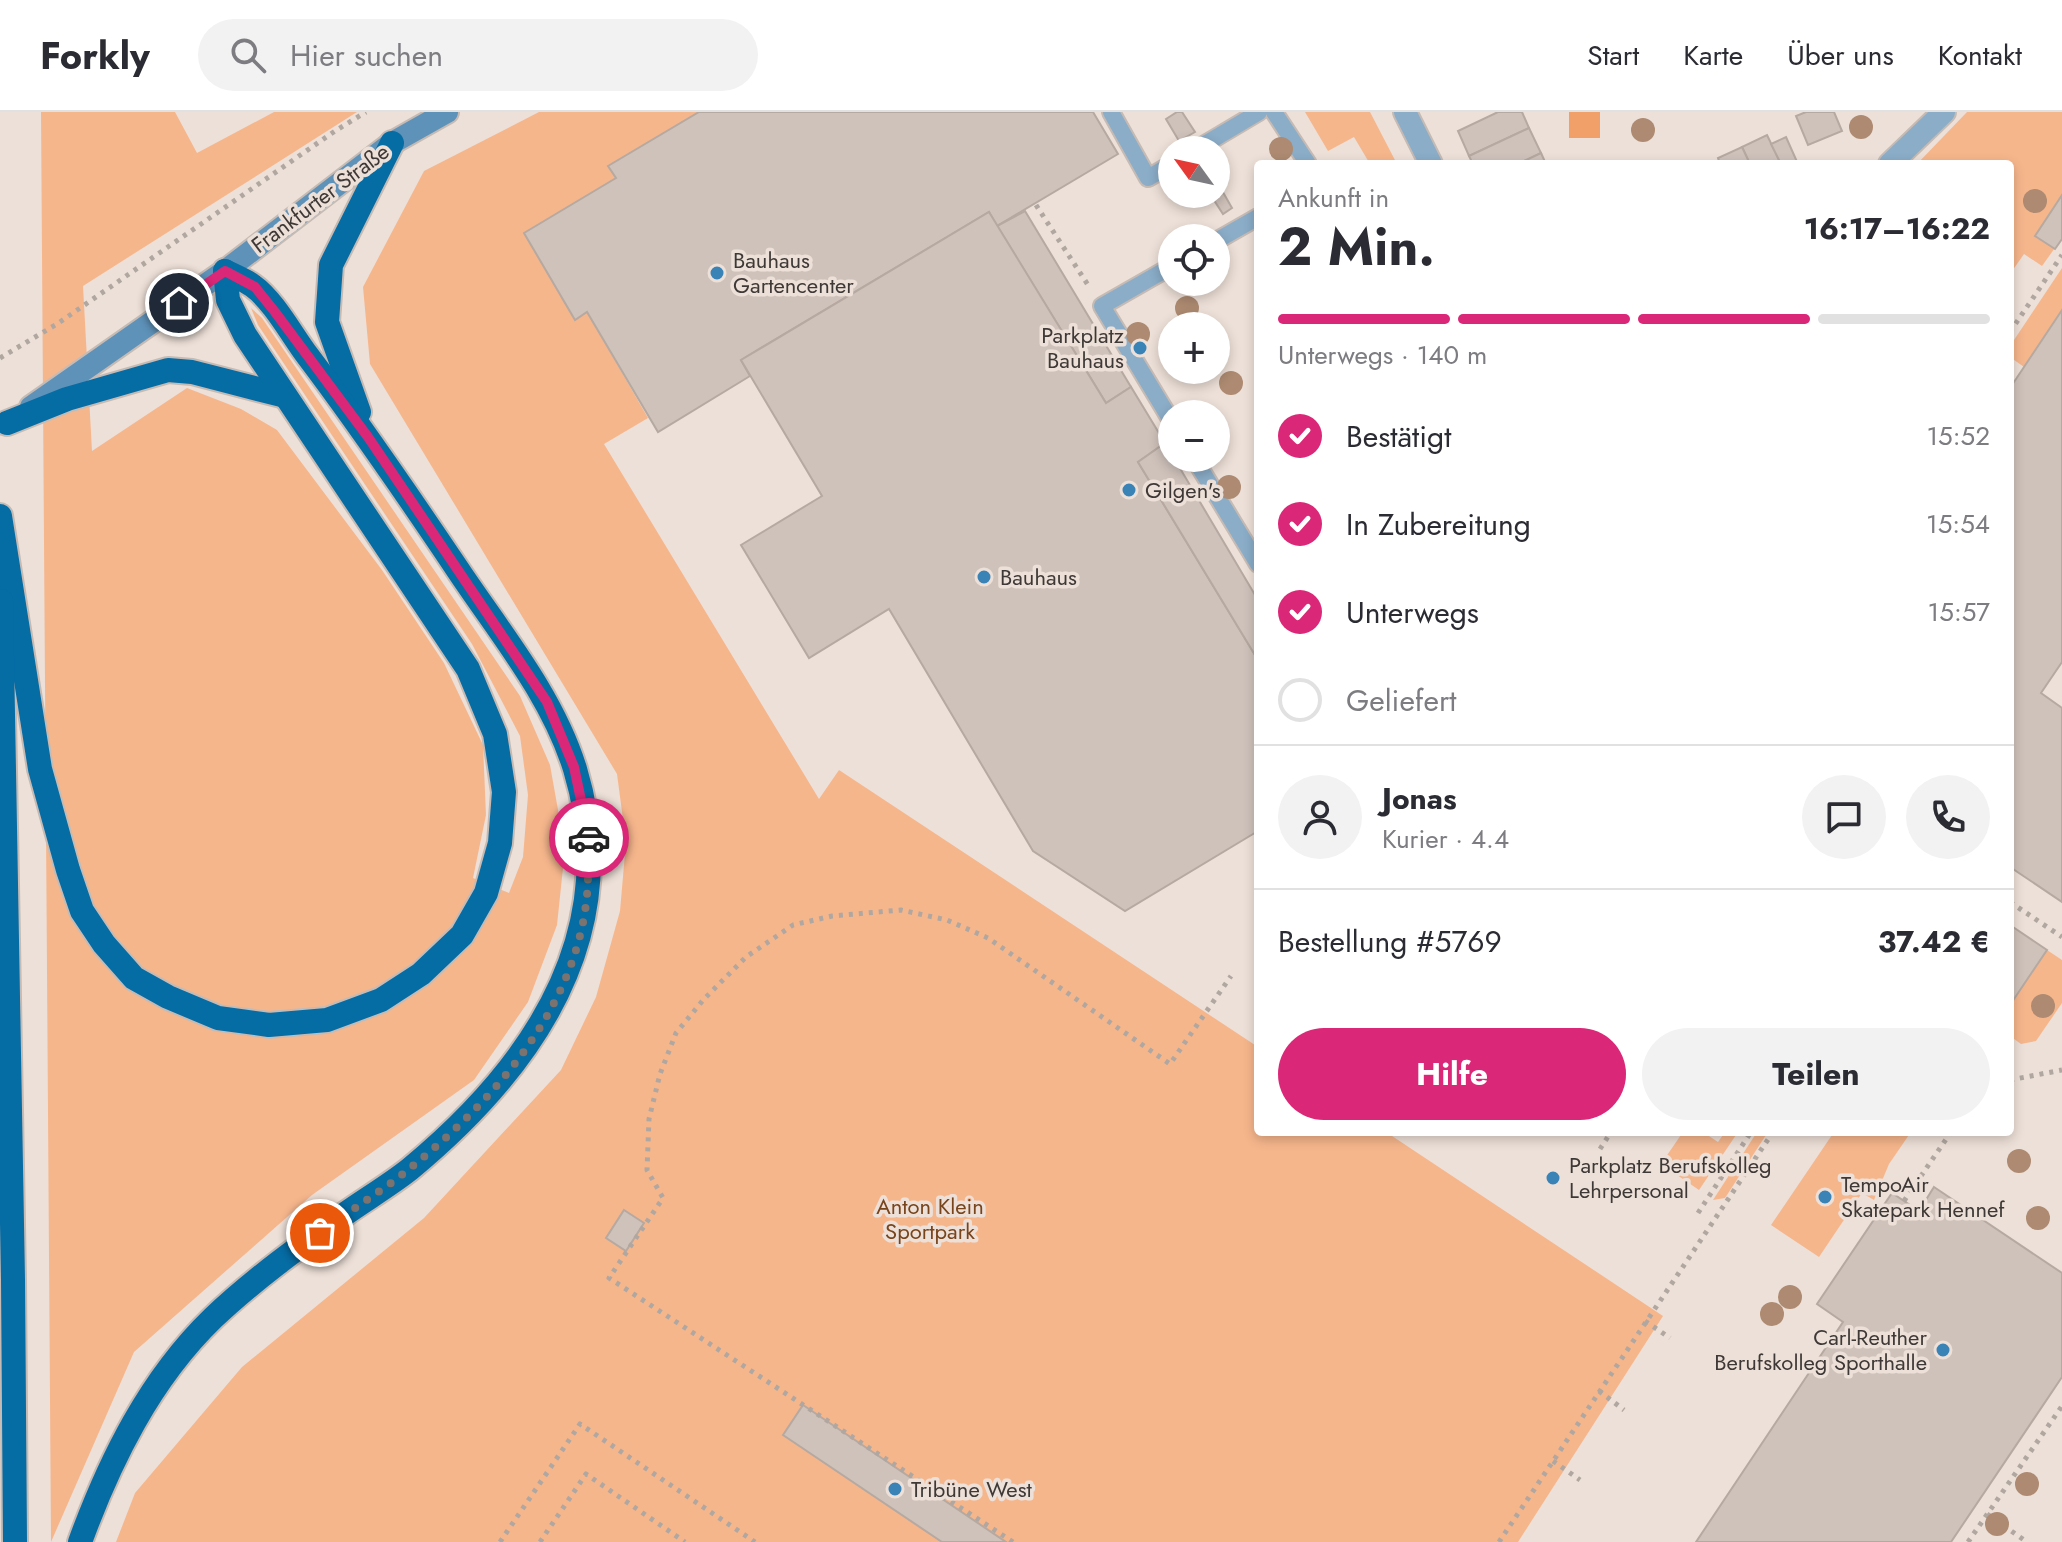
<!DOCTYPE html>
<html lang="de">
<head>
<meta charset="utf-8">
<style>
  body { margin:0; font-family:Jost,sans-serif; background:#f2f2f3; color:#2b2b33; height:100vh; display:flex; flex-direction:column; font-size:30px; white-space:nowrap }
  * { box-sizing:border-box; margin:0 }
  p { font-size:26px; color:#7c7c81 }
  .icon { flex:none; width:44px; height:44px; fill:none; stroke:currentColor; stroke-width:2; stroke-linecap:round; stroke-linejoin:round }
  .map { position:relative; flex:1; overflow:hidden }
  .sheet { position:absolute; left:1254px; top:48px; width:760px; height:976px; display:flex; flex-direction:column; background:#fff; border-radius:8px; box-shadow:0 4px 12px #0003 }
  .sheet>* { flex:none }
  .needle { width:52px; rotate:303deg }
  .fabs { position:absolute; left:1158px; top:24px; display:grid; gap:16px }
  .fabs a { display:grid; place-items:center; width:72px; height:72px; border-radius:50%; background:#fff; box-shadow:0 4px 12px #0003; font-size:40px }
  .pin { position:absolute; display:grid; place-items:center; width:68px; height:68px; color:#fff; margin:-34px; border:4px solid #fff; border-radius:50%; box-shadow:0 2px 8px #0007 }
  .courier { position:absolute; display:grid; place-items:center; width:80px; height:80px; margin:-40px; border:6px solid #db2777; border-radius:50%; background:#fff; color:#222; box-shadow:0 2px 10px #0007 }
  .overview em { font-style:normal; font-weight:700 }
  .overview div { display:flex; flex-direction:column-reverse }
  .overview { display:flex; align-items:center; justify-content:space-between; height:136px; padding:0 24px }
  h1 { font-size:52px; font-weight:700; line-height:60px }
  .bar { display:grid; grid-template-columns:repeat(4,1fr); gap:12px 8px; align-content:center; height:96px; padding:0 24px }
  .bar i { height:10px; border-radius:6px; background:#e1e1e2 }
  .bar .selected { background:#db2777 }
  .bar p { grid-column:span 4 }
  .line { display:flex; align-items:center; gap:20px; padding:0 24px; border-top:2px solid #e1e1e2 }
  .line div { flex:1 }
  .round { display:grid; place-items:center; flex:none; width:84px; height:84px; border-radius:42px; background:#f2f2f3 }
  ol { padding:0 24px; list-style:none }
  li { display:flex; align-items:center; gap:24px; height:88px }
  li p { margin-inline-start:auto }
  li .icon { padding:8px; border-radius:50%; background:#db2777; color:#fff; stroke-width:4 }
  li:last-child { color:#7c7c81 }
  li i { width:44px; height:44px; border:4px solid #e1e1e2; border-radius:50% }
  .primary-button { display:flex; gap:16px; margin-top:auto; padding:16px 24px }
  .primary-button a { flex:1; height:92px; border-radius:48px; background:#db2777; color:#fff; font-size:32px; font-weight:700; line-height:92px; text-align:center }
  .primary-button a+a { background:#f2f2f3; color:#2b2b33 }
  header { display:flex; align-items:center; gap:48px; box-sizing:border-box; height:112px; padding:0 40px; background:#fff; border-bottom:2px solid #e1e1e2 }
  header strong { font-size:38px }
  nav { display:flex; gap:44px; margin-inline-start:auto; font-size:28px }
  .search { width:560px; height:72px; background:#f2f2f3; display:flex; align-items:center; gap:20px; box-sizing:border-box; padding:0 28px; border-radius:44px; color:#7c7c81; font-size:30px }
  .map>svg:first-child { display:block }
  .green { fill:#f6b68c }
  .water { fill:#f1a069 }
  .building { fill:#cfc2bb; stroke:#b5a9a1; stroke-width:2 }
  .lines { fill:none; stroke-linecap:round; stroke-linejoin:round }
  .service-casing { stroke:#c6bbb4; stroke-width:20 }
  .minor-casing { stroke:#c6bbb4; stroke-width:26 }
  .secondary-casing { stroke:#c6bbb4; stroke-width:26 }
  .motorway-casing { stroke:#c6bbb4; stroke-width:28 }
  .path { stroke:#b1a7a1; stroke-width:5; stroke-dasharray:4 6; stroke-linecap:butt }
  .service { stroke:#8badc8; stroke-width:16 }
  .minor { stroke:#8badc8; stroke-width:22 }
  .secondary { stroke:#5e92b9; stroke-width:22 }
  .motorway { stroke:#066ca4; stroke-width:24 }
  .tree { fill:#ad8a71 }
  .done { stroke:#7b736f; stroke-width:8; stroke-dasharray:0 14.4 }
  .route { stroke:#db2777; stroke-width:10 }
  .poi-dot { fill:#3983b7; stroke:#ede0d8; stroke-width:3 }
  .labels { text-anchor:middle; stroke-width:7; stroke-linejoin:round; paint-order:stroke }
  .street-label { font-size:22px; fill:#3e3936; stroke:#ede0d8 }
  .poi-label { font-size:22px; fill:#3e3936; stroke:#ede0d8; text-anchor:start }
  .park-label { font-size:22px; fill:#78441c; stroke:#ede0d8 }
</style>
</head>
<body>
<header>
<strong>Forkly</strong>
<div class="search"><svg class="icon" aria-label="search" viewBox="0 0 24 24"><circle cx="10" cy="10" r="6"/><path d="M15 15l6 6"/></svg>Hier suchen</div>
<nav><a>Start</a><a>Karte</a><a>Über uns</a><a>Kontakt</a></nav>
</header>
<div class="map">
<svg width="2062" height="1430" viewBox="0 0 2062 1430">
  <rect width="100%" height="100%" fill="#ede0d8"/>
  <g class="green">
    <polygon points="41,0 175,0 197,41 274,0 357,0 83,174 92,339 187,276 241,297 277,318 382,458 444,551 483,633 486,703 473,766 509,781 523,745 528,683 520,624 472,532 258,213 251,196 262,206 520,584 550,653 565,737 557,813 528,890 474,968 312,1083 134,1240 51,1430"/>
    <polygon points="539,0 699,0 608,54 616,66 524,121 575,208 587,200 648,306 604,332 819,687 839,658 1258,935 1258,1020 1386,1020 1663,1204 1518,1430 116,1430 135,1381 242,1255 424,1106 561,958 596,885 620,799 626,730 617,662 370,252 363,175 424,59"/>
    <polygon points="1305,0 1370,0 1397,52 1370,52 1354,25 1328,39"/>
    <polygon points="1967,0 2062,0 2062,126 2042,154 2024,142 2010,162 2010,52 1917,52"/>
    <polygon points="2062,156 2062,198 2024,255 2010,245 2010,234"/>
    <polygon points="2047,838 2062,848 2062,891 2036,929 2021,932 2010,924 2010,893"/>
    <polygon points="1683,1020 1703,1020 1718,1030 1725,1020 1738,1020 1699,1078 1661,1052"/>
    <polygon points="1757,1020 1768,1020 1725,1086 1713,1088"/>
    <polygon points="1834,1020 1911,1020 1889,1052 1874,1088 1862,1081 1819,1145 1771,1113"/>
  </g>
  <rect class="water" x="1569" y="0" width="31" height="26"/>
  <g class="building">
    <polygon points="699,0 1093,0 1118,42 997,114 989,100 741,248 750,264 658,320 587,200 575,208 524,121 616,66 608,54"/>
    <polygon points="1177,0 1182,0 1195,20 1179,29 1166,7"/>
    <polygon points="1498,0 1522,0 1529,16 1469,44 1458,19"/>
    <polygon points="1806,0 1834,0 1842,19 1808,33 1796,4"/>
    <polygon points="1529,16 1541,41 1518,52 1473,52 1469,44"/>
    <polygon points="1767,23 1781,52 1750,52 1742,35"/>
    <polygon points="1786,25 1798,52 1781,52 1771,32"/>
    <polygon points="1742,35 1750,52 1720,52 1718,46"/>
    <polygon points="1541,41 1546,52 1518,52"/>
    <polygon points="1220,75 1232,96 1223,102 1210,82 1216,82 1216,77"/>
    <polygon points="2062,83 2062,127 2055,137 2035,124"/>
    <polygon points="1025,99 1131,275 1106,291 997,114"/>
    <polygon points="989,100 1106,291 1131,275 1165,331 1138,350 1258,548 1258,719 1125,799 1033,739 889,497 809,546 741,433 822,384 741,248"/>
    <polygon points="2062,198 2062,550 2041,581 2062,596 2062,790 2010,755 2010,276"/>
    <polygon points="1165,331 1258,488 1258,548 1138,350"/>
    <polygon points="2010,813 2047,838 2010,893"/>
    <polygon points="1934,1075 2062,1161 2062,1265 1951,1430 1696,1430 1843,1210 1817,1192 1892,1081 1919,1099"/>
    <polygon points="624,1098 644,1111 626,1139 606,1126"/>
    <polygon points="803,1293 1006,1430 942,1430 783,1323"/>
  </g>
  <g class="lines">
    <defs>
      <g id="service">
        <polyline points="1111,0 1148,66 1172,52"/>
        <polyline points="1274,0 1308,52"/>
        <polyline points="1195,38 1259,0"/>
        <polyline points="1216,129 1258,105"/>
        <polyline points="1172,154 1102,194 1172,310"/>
        <polyline points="1194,346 1258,452"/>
      </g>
      <g id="minor">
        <polyline points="1405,0 1431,52"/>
        <polyline points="1890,52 1944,0"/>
      </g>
      <polyline id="secondary" points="31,295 225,159 392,31 447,0"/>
      <g id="motorway">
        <polyline points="359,300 327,210 331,153 392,31"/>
        <polyline points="7,311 67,287 168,258 192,260 285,284"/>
        <polyline points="0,404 40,657 68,758 82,799 104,832 134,866 168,885 218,906 269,913 327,908 381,888 421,862 462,823 486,781 500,731 504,680 495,622 468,557 245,223 228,188 225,159"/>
        <polyline points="1,489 13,1168 15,1430"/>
        <path d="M80 1430C110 1348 150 1267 213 1206 253 1168 300 1134 345 1102 366 1087 390 1073 410 1057 533 955 625 822 575 657 552 583 500 521 458 458 409 385 360 313 307 243 292 223 273 188 253 174 245 168 234 164 225 159"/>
      </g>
    </defs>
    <use href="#service" class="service-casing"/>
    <use href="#minor" class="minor-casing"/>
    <use href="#secondary" class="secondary-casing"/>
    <use href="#motorway" class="motorway-casing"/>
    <g class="path">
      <polyline points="1036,93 1088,173"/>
      <polyline points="2010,220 2062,143"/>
      <polyline points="0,246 57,212 335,19 366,0"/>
      <polyline points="2010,790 2062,825"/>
      <polyline points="2010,968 2062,958"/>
      <polyline points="1600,1037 1611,1020"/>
      <polyline points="1904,1089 1951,1020"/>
      <polyline points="1698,1101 1751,1020"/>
      <polyline points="1645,1209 1670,1226"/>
      <polyline points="1599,1279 1624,1298"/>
      <polyline points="1553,1349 1580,1368"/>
      <polyline points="1987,1402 2027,1430"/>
      <polyline points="500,1430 580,1312 755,1430"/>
      <polyline points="540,1430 586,1362 685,1430"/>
      <polyline points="1013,1430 609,1166 663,1086 647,1058 649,1007 660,962 676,921 704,887 746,845 793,813 832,804 901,798 947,808 988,826 1170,952 1231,864"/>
      <polyline points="1499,1430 1773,1020"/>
      <polyline points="1968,1430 2062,1294"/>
    </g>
    <use href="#service" class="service"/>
    <use href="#minor" class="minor"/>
    <use href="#secondary" class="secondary"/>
    <use href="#motorway" class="motorway"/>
  </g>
  <g class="tree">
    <circle cx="1861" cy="15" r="12"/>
    <circle cx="1643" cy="18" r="12"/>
    <circle cx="1281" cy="37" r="12"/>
    <circle cx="2035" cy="89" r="12"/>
    <circle cx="1187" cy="196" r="12"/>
    <circle cx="1138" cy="222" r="12"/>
    <circle cx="1231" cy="271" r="12"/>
    <circle cx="1229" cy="375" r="12"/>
    <circle cx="2043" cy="894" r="12"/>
    <circle cx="2019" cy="1049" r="12"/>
    <circle cx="2038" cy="1106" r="12"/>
    <circle cx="1790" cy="1185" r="12"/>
    <circle cx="1772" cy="1202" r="12"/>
    <circle cx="2027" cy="1372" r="12"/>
    <circle cx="1997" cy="1412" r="12"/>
  </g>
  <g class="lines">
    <path class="done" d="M320 1121C349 1099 381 1080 409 1057 489 993 569 904 585 799 589 775 588 750 589 726"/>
    <polyline class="route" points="179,191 225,159 255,175 275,200 368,325 547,590 574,655 589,726"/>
  </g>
  <g class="poi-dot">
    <circle cx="717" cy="161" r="8"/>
    <circle cx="1140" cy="236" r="8"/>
    <circle cx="1129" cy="378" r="8"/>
    <circle cx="984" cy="465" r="8"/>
    <circle cx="1553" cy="1066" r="8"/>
    <circle cx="1825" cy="1085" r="8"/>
    <circle cx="1943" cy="1238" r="8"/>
    <circle cx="895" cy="1377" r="8"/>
  </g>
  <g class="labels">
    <g class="street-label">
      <text transform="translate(320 86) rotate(-37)" y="8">Frankfurter Straße</text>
    </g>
    <g class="poi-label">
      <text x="733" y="156">Bauhaus<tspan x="733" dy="25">Gartencenter</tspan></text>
      <text x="1124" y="231" text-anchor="end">Parkplatz<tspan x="1124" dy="25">Bauhaus</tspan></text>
      <text x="1145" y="386">Gilgen's</text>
      <text x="1000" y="473">Bauhaus</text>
      <text x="1569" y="1061">Parkplatz Berufskolleg<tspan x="1569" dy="25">Lehrpersonal</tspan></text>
      <text x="1841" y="1080">TempoAir<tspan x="1841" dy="25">Skatepark Hennef</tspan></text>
      <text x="1927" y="1233" text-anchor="end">Carl-Reuther<tspan x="1927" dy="25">Berufskolleg Sporthalle</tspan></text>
      <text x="911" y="1385">Tribüne West</text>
    </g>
    <g class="park-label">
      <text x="930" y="1102">Anton Klein<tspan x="930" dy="25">Sportpark</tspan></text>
    </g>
  </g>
</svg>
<div class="fabs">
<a><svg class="needle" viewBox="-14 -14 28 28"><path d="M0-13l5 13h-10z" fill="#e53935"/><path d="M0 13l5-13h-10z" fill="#7c7c81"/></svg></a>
<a><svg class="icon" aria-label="locate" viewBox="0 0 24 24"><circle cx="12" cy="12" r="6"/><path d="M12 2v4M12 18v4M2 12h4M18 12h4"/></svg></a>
<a>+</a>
<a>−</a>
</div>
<div class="pin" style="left:320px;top:1121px;background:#ea580c"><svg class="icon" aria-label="bag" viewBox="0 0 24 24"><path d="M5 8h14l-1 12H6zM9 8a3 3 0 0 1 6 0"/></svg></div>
<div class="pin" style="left:179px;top:191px;background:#1f2937"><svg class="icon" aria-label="home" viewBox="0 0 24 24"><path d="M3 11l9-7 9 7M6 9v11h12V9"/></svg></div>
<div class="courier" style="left:589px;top:726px"><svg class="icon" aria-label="car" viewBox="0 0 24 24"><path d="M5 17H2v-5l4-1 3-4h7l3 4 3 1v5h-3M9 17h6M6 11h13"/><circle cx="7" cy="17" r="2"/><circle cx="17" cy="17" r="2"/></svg></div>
<section class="sheet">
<div class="overview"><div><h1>2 Min.</h1><p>Ankunft in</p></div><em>16:17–16:22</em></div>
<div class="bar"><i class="selected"></i><i class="selected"></i><i class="selected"></i><i></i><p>Unterwegs · 140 m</p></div>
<ol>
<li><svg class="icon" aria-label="check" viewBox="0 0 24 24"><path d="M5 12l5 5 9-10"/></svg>Bestätigt<p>15:52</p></li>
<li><svg class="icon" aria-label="check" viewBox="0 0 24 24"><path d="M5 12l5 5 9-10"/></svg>In Zubereitung<p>15:54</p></li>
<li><svg class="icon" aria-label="check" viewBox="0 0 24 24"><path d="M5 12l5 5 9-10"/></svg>Unterwegs<p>15:57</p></li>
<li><i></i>Geliefert</li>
</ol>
<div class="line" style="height:144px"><a class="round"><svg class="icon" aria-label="person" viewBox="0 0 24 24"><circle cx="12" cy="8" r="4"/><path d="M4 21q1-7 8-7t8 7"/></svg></a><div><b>Jonas</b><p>Kurier · 4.4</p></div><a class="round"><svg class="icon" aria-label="chat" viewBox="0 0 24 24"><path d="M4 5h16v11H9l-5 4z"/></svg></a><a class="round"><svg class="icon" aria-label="phone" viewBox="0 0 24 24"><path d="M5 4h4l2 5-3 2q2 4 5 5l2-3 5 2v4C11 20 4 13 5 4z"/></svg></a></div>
<div class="line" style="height:104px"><div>Bestellung #5769</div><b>37.42 €</b></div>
<div class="primary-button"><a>Hilfe</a><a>Teilen</a></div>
</section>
</div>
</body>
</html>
